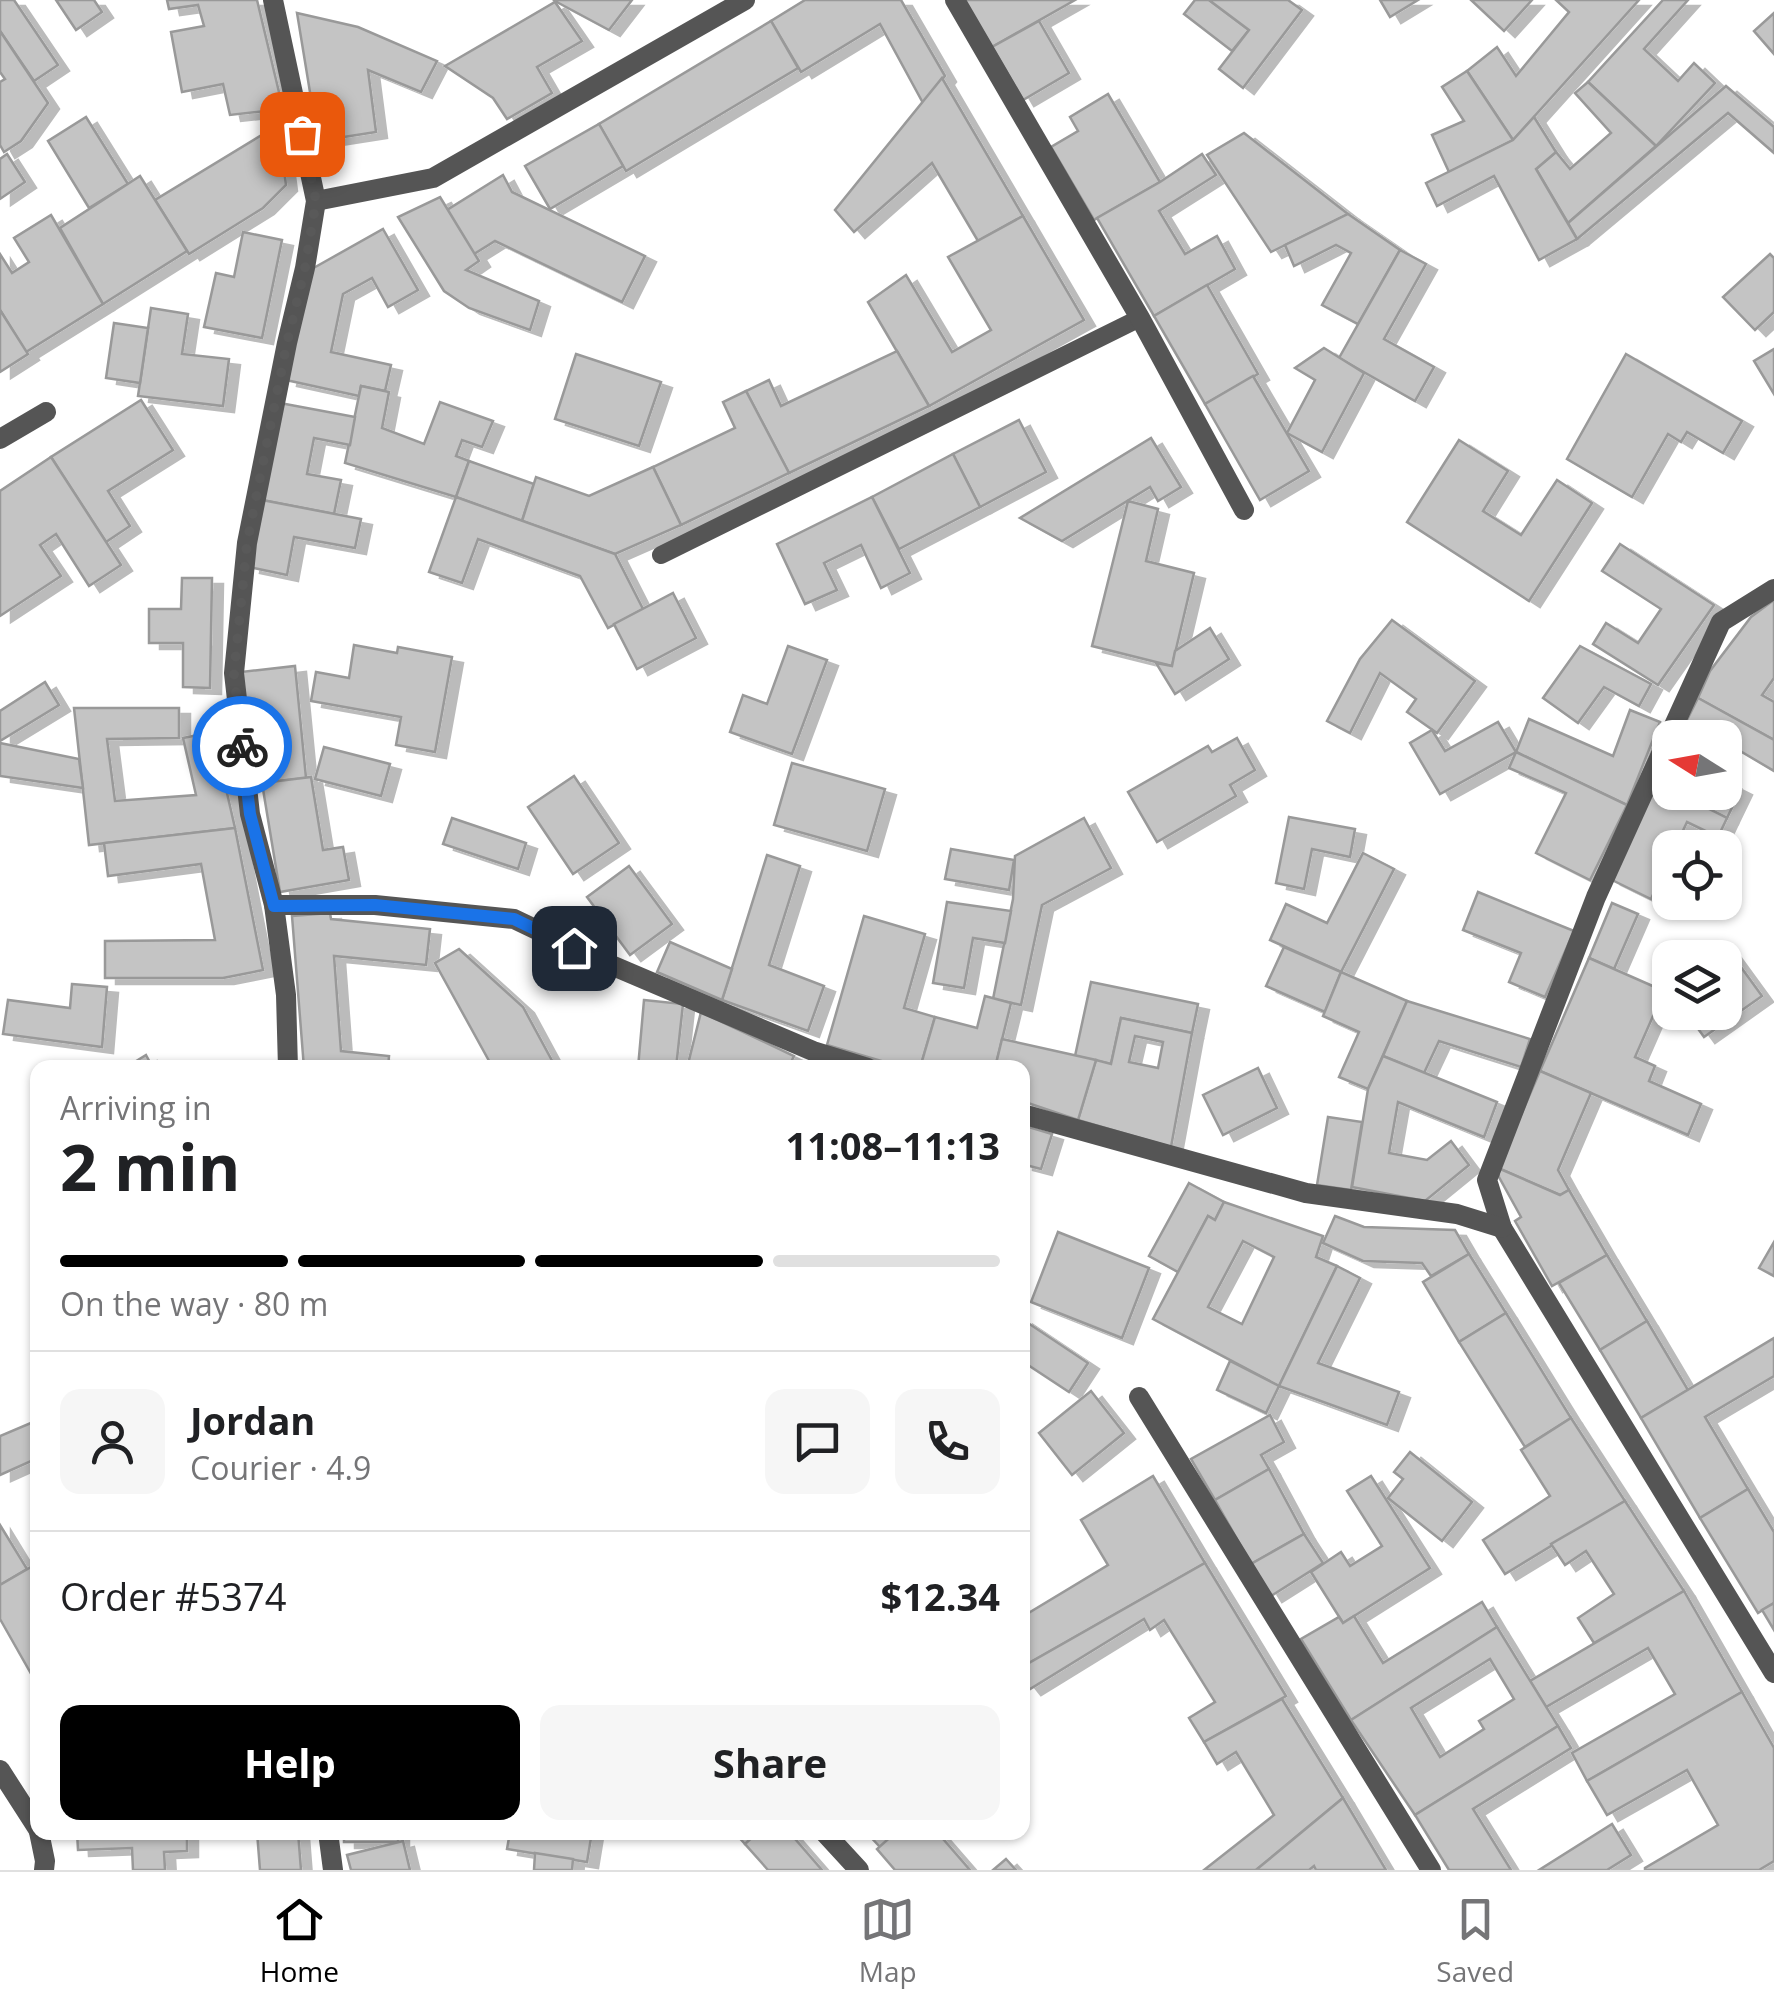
<!DOCTYPE html>
<html lang="en">
<head>
<meta charset="utf-8">
<style>
  body { margin:0; font-family:"Open Sans",sans-serif; background:#f6f6f6; color:#202124; height:100vh; display:flex; flex-direction:column; font-size:38px; white-space:nowrap }
  * { box-sizing:border-box; margin:0 }
  p { font-size:32px; color:#757577 }
  .icon { flex:none; width:55px; height:55px; fill:none; stroke:currentColor; stroke-width:2; stroke-linecap:round; stroke-linejoin:round }
  .map { position:relative; flex:1; overflow:hidden }
  .details { position:absolute; left:30px; top:1060px; width:1000px; height:780px; display:flex; flex-direction:column; background:#fff; border-radius:20px; box-shadow:0 2px 8px #0004 }
  .details>* { flex:none }
  .needle { width:65px; rotate:281deg }
  .controls { position:absolute; left:1652px; top:720px; display:grid; gap:20px }
  .controls a { display:grid; place-items:center; width:90px; height:90px; border-radius:20px; background:#fff; box-shadow:0 2px 8px #0004; font-size:50px }
  .pin { position:absolute; display:grid; place-items:center; width:85px; height:85px; color:#fff; margin:-42px; border-radius:20px; box-shadow:0 5px 15px #0006 }
  .courier { position:absolute; display:grid; place-items:center; width:100px; height:100px; margin:-50px; border:8px solid #1a73e8; border-radius:50%; background:#fff; color:#222; box-shadow:0 2px 12px #0007 }
  .head em { font-style:normal; font-weight:700 }
  .head div { display:flex; flex-direction:column-reverse }
  .head { display:flex; align-items:center; justify-content:space-between; height:170px; padding:0 30px }
  h1 { font-size:65px; font-weight:700; line-height:75px }
  .bar { display:grid; grid-template-columns:repeat(4,1fr); gap:15px 10px; align-content:center; height:120px; padding:0 30px }
  .bar i { height:12px; border-radius:8px; background:#e0e0e0 }
  .bar .active { background:#000 }
  .bar p { grid-column:span 4 }
  .line { display:flex; align-items:center; gap:25px; padding:0 30px; border-top:2px solid #e0e0e0 }
  .line div { flex:1 }
  .round { display:grid; place-items:center; flex:none; width:105px; height:105px; border-radius:20px; background:#f6f6f6 }
  .cta { display:flex; gap:20px; margin-top:auto; padding:20px 30px }
  .cta a { flex:1; height:115px; border-radius:20px; background:#000; color:#fff; font-size:40px; font-weight:700; line-height:115px; text-align:center }
  .cta a+a { background:#f6f6f6; color:#202124 }
  .dock { display:flex; justify-content:space-around; align-items:center; height:140px; border-top:2px solid #e0e0e0; background:#fff; font-size:28px; color:#757577 }
  .dock a { display:grid; justify-items:center; gap:5px }
  .dock .active { color:#000 }
  .map>svg:first-child { display:block }
  .building { fill:#c4c4c4; stroke:#999; stroke-width:2.5; fill-rule:evenodd; filter:url(#shadow) }
  .lines { fill:none; stroke-linecap:round; stroke-linejoin:round }
  .service { stroke:#555; stroke-width:18 }
  .minor { stroke:#555; stroke-width:20 }
  .tertiary { stroke:#555; stroke-width:20 }
  .done { stroke:#595959; stroke-width:10; stroke-dasharray:0 18 }
  .route { stroke:#1a73e8; stroke-width:12 }
</style>
</head>
<body>
<div class="map">
<svg width="1774" height="1870" viewBox="0 0 1774 1870">
  <defs>
    <filter id="shadow"><feDropShadow dx="11" dy="6" stdDeviation="0" flood-color="#0004"/></filter>
  </defs>
  <rect width="100%" height="100%" fill="#fff"/>
  <g class="building">
    <polygon points="0,0 14,0 58,65 34,81 0,31"/>
    <polygon points="56,0 94,0 102,12 76,30"/>
    <polygon points="167,0 257,0 283,109 230,115 223,84 182,92 171,32 204,26 198,5 169,9"/>
    <polygon points="553,0 632,0 609,30"/>
    <polygon points="805,0 901,0 945,76 923,103 880,24 801,72 771,21"/>
    <polygon points="964,0 1075,0 992,47"/>
    <polygon points="1195,0 1209,0 1249,30 1232,51 1184,14"/>
    <polygon points="1209,0 1288,0 1302,10 1243,88 1219,69 1249,30"/>
    <polygon points="1380,0 1418,0 1390,17"/>
    <polygon points="1471,0 1532,0 1504,31"/>
    <polygon points="1556,0 1639,0 1513,140 1467,71 1497,47 1516,76 1569,12"/>
    <polygon points="1663,0 1688,0 1644,49 1678,81 1694,63 1715,83 1656,146 1588,82"/>
    <polygon points="555,2 582,41 537,67 552,93 507,119 493,98 445,66"/>
    <polygon points="297,13 358,27 437,61 421,92 368,70 376,132 318,141"/>
    <polygon points="1774,13 1774,54 1754,31"/>
    <polygon points="771,21 798,68 626,171 599,124"/>
    <polygon points="1039,21 1069,73 1023,100 992,47"/>
    <polygon points="0,31 48,103 21,141 4,152 0,145 0,82 5,79 0,72"/>
    <polygon points="1467,71 1513,140 1449,172 1432,135 1464,121 1442,87"/>
    <polygon points="942,78 1023,216 978,241 932,163 854,232 835,210"/>
    <polygon points="1588,82 1656,146 1568,223 1536,169 1556,152 1570,169 1611,133 1575,93"/>
    <polygon points="1726,86 1774,127 1774,153 1728,113 1577,239 1568,223"/>
    <polygon points="1108,94 1160,182 1094,220 1051,147 1078,131 1070,117"/>
    <polygon points="86,117 128,184 89,208 48,141"/>
    <polygon points="1534,117 1556,152 1536,169 1577,239 1539,260 1494,176 1437,206 1426,183 1513,140"/>
    <polygon points="599,124 623,166 550,209 525,166"/>
    <polygon points="278,125 286,185 263,208 189,254 155,200"/>
    <polygon points="1244,133 1348,214 1271,252 1207,155"/>
    <polygon points="7,154 25,182 0,199 0,159"/>
    <polygon points="1202,154 1216,175 1159,211 1185,254 1217,236 1235,269 1154,316 1097,218 1160,182"/>
    <polygon points="503,175 512,192 645,256 622,302 495,241 474,254 447,210"/>
    <polygon points="140,176 187,251 103,304 60,228"/>
    <polygon points="440,197 479,261 466,270 539,301 530,330 469,308 444,291 398,217"/>
    <polygon points="1348,214 1400,250 1358,324 1322,305 1351,253 1336,245 1294,266 1285,245"/>
    <polygon points="51,215 103,304 26,352 0,310 0,254 12,273 29,262 14,238"/>
    <polygon points="1023,216 1084,320 929,406 868,302 906,275 952,352 991,330 948,257"/>
    <polygon points="383,229 418,290 388,307 372,278 343,294 331,352 391,365 385,391 361,386 359,396 286,380 310,270"/>
    <polygon points="243,232 282,240 262,338 204,327 216,273 234,277"/>
    <polygon points="1400,250 1426,264 1384,339 1434,367 1415,401 1339,358"/>
    <polygon points="1770,254 1774,258 1774,312 1755,330 1723,297"/>
    <polygon points="1207,285 1258,374 1205,404 1154,316"/>
    <polygon points="151,308 188,314 182,354 229,359 223,406 138,396"/>
    <polygon points="0,310 28,354 0,372"/>
    <polygon points="114,323 148,328 140,383 106,378"/>
    <polygon points="1324,348 1364,373 1322,452 1287,433 1315,380 1295,368"/>
    <polygon points="1774,349 1774,394 1754,361"/>
    <polygon points="897,351 929,406 789,473 746,391 769,380 781,406"/>
    <polygon points="576,354 661,382 639,446 555,419"/>
    <polygon points="1626,354 1742,421 1723,453 1687,432 1681,442 1668,434 1632,497 1567,459"/>
    <polygon points="1253,376 1309,471 1260,500 1205,404"/>
    <polygon points="361,386 389,392 382,428 424,444 440,402 493,421 482,447 462,440 456,456 469,461 456,497 345,463"/>
    <polygon points="746,391 789,473 681,525 653,467 735,428 723,402"/>
    <polygon points="141,400 173,450 108,491 130,526 106,542 51,457"/>
    <polygon points="280,403 355,417 350,445 314,438 307,474 341,480 334,514 262,500"/>
    <polygon points="1019,420 1046,472 980,507 953,454"/>
    <polygon points="1151,438 1181,487 1158,501 1150,487 1062,541 1020,518"/>
    <polygon points="1459,440 1508,471 1483,511 1521,535 1557,480 1592,503 1529,601 1407,522"/>
    <polygon points="953,454 980,507 899,549 872,497"/>
    <polygon points="51,457 121,565 89,586 56,534 40,545 61,576 0,616 0,491"/>
    <polygon points="469,461 534,484 522,521 456,497"/>
    <polygon points="653,467 681,525 615,554 522,521 536,477 589,496"/>
    <polygon points="456,497 615,554 643,609 608,628 580,576 478,539 462,583 429,572"/>
    <polygon points="872,497 910,573 881,588 861,545 824,563 837,590 805,604 777,544"/>
    <polygon points="262,500 361,519 355,548 294,537 287,575 249,567"/>
    <polygon points="1128,501 1158,509 1146,561 1194,573 1172,666 1092,646"/>
    <polygon points="1620,544 1714,605 1658,685 1593,644 1606,623 1638,643 1661,609 1602,571"/>
    <polygon points="182,578 212,578 210,688 183,687 183,643 149,643 149,609 181,609"/>
    <polygon points="673,593 696,638 637,669 614,624"/>
    <polygon points="1774,600 1774,678 1762,695 1774,702 1774,740 1698,698 1710,671 1751,617"/>
    <polygon points="1392,620 1475,681 1437,733 1407,712 1416,699 1380,673 1350,733 1327,721 1360,659"/>
    <polygon points="1210,628 1229,659 1175,694 1156,663 1172,666 1175,651"/>
    <polygon points="354,645 397,653 398,647 452,657 435,752 396,745 401,717 311,701 316,672 349,678"/>
    <polygon points="788,646 827,660 792,754 730,732 743,695 767,704"/>
    <polygon points="1580,646 1651,684 1639,706 1604,687 1578,723 1543,698"/>
    <polygon points="295,666 306,778 253,784 241,672"/>
    <polygon points="45,682 59,705 0,741 0,711"/>
    <polygon points="1698,698 1774,740 1774,771 1725,742 1725,738 1678,738"/>
    <polygon points="74,708 179,708 179,738 107,739 115,801 196,795 183,738 213,732 235,828 89,845"/>
    <polygon points="1630,710 1660,722 1627,805 1516,752 1529,719 1613,756"/>
    <polygon points="1498,722 1516,752 1440,794 1410,743 1432,730 1445,751"/>
    <polygon points="1237,738 1255,770 1230,785 1236,796 1157,842 1128,792 1208,746 1212,752"/>
    <polygon points="0,743 79,759 83,788 0,776"/>
    <polygon points="324,747 390,764 381,796 315,779"/>
    <polygon points="1516,752 1627,805 1590,880 1536,853 1566,793 1509,768"/>
    <polygon points="1670,755 1670,790 1656,783"/>
    <polygon points="792,763 885,789 867,851 774,825"/>
    <polygon points="574,776 619,843 573,874 528,807"/>
    <polygon points="311,777 323,850 343,847 349,880 280,892 262,783"/>
    <polygon points="1725,781 1741,789 1727,818 1675,792 1725,792"/>
    <polygon points="1656,783 1670,790 1670,792 1675,792 1727,818 1718,837 1687,822 1675,848 1670,848 1670,858 1651,899 1610,879"/>
    <polygon points="1289,817 1355,829 1350,857 1312,849 1304,889 1276,883"/>
    <polygon points="452,818 526,843 518,869 443,844"/>
    <polygon points="1084,818 1111,868 1042,905 1021,1005 993,999 1013,899 1015,856"/>
    <polygon points="235,828 263,970 223,978 105,978 105,941 215,940 201,864 108,876 104,843"/>
    <polygon points="951,849 1014,860 1009,890 945,879"/>
    <polygon points="1363,853 1394,869 1341,972 1270,940 1286,904 1327,923"/>
    <polygon points="767,855 800,866 769,965 824,986 808,1031 722,1000"/>
    <polygon points="629,866 672,924 630,955 587,897"/>
    <polygon points="1478,892 1574,931 1545,997 1509,982 1521,953 1463,930"/>
    <polygon points="947,902 1011,911 1005,943 973,938 964,988 933,983"/>
    <polygon points="1612,903 1638,914 1614,969 1589,958"/>
    <polygon points="330,913 331,919 430,929 426,965 334,956 341,1051 389,1056 388,1068 304,1068 292,916"/>
    <polygon points="864,916 925,934 904,1008 935,1017 920,1068 905,1068 827,1045"/>
    <polygon points="670,942 732,969 722,1000 657,972"/>
    <polygon points="1284,947 1341,972 1325,1012 1266,986"/>
    <polygon points="459,949 523,1007 556,1068 493,1068 435,963"/>
    <polygon points="1730,952 1762,996 1704,1037 1686,1012 1725,1012 1725,958 1722,958"/>
    <polygon points="1589,958 1664,991 1635,1057 1655,1066 1649,1081 1701,1104 1688,1135 1540,1071"/>
    <polygon points="1341,972 1407,1001 1368,1089 1339,1077 1359,1032 1323,1016"/>
    <polygon points="1091,982 1198,1004 1192,1033 1121,1018 1111,1064 1075,1056"/>
    <polygon points="72,984 107,987 102,1047 3,1034 8,1000 70,1008"/>
    <polygon points="985,996 1011,1003 995,1068 920,1068 935,1017 977,1028"/>
    <polygon points="644,1000 683,1004 676,1068 638,1068"/>
    <polygon points="1407,1001 1530,1039 1521,1067 1439,1041 1424,1073 1383,1056"/>
    <polygon points="701,1012 794,1056 788,1068 687,1068"/>
    <path d="M1121 1018 1192 1033 1171 1147 1078 1120 1096 1060 1111 1064ZM1135 1036 1163 1042 1158 1068 1129 1062Z"/>
    <polygon points="1002,1039 1096,1060 1078,1120 1022,1101 1022,1068 995,1068"/>
    <polygon points="146,1055 153,1068 125,1068"/>
    <polygon points="1383,1056 1497,1102 1484,1137 1398,1102 1389,1153 1427,1160 1451,1141 1469,1165 1425,1201 1352,1187 1368,1089"/>
    <polygon points="1258,1068 1277,1108 1223,1135 1203,1095"/>
    <polygon points="1540,1071 1591,1093 1558,1170 1569,1190 1560,1195 1498,1168"/>
    <polygon points="1328,1117 1362,1122 1351,1190 1317,1185"/>
    <polygon points="1022,1125 1052,1134 1041,1169 1022,1164"/>
    <polygon points="1498,1168 1560,1195 1569,1190 1607,1255 1552,1286 1515,1221 1521,1217 1499,1177"/>
    <polygon points="1189,1183 1224,1202 1215,1220 1208,1216 1178,1272 1149,1256"/>
    <path d="M1224 1202 1323 1236 1316 1257 1337 1266 1279 1386 1153 1319 1208 1216 1215 1220ZM1243 1241 1274 1257 1242 1324 1208 1307Z"/>
    <polygon points="1335,1216 1364,1227 1455,1230 1469,1254 1431,1276 1422,1263 1363,1261 1323,1243"/>
    <polygon points="1058,1232 1149,1268 1122,1338 1031,1302"/>
    <polygon points="1774,1242 1774,1276 1759,1268"/>
    <polygon points="1469,1254 1506,1313 1459,1342 1423,1282"/>
    <polygon points="1607,1255 1647,1321 1600,1350 1559,1283"/>
    <polygon points="1337,1266 1360,1278 1318,1363 1399,1392 1387,1425 1279,1386"/>
    <polygon points="1506,1313 1571,1418 1525,1447 1459,1342"/>
    <polygon points="1022,1319 1088,1363 1069,1392 1022,1361"/>
    <polygon points="1647,1321 1688,1390 1641,1418 1600,1350"/>
    <polygon points="1774,1338 1774,1376 1705,1417 1748,1489 1700,1518 1641,1418"/>
    <polygon points="1230,1361 1279,1386 1266,1413 1217,1390"/>
    <polygon points="1091,1391 1124,1433 1072,1475 1039,1433"/>
    <polygon points="1270,1415 1284,1442 1261,1455 1269,1469 1215,1500 1191,1459"/>
    <polygon points="1571,1418 1625,1501 1505,1574 1483,1540 1550,1496 1521,1450"/>
    <polygon points="38,1420 38,1458 0,1475 0,1436"/>
    <polygon points="1410,1452 1472,1502 1442,1541 1388,1498 1403,1479 1394,1472"/>
    <polygon points="1269,1469 1304,1534 1251,1564 1215,1500"/>
    <polygon points="1153,1476 1205,1563 1022,1667 1022,1617 1108,1565 1081,1520"/>
    <polygon points="1371,1476 1430,1568 1343,1623 1311,1572 1341,1552 1350,1566 1382,1546 1347,1491"/>
    <polygon points="1748,1489 1774,1532 1774,1603 1758,1613 1700,1518"/>
    <polygon points="1625,1501 1684,1591 1594,1643 1578,1618 1614,1594 1586,1551 1565,1565 1551,1544"/>
    <polygon points="0,1525 27,1569 0,1585"/>
    <polygon points="1304,1534 1323,1563 1271,1596 1251,1564"/>
    <polygon points="38,1563 38,1686 0,1619 0,1585"/>
    <polygon points="1205,1563 1286,1696 1204,1742 1189,1718 1215,1702 1164,1620 1150,1630 1144,1619 1030,1689 1022,1679 1022,1667"/>
    <polygon points="1684,1591 1742,1692 1587,1781 1572,1753 1675,1694 1648,1648 1546,1707 1530,1681"/>
    <polygon points="1482,1602 1497,1627 1351,1720 1301,1639 1339,1617 1343,1623 1354,1616 1383,1663"/>
    <polygon points="1774,1603 1774,1630 1762,1610"/>
    <path d="M1497 1627 1558 1726 1415 1815 1351 1720ZM1490 1659 1514 1699 1479 1721 1484 1729 1440 1757 1411 1708Z"/>
    <polygon points="1742,1692 1774,1748 1774,1861 1759,1870 1645,1870 1645,1868 1718,1825 1687,1770 1607,1815 1587,1781"/>
    <polygon points="1282,1699 1343,1798 1256,1870 1204,1870 1274,1815 1236,1752 1217,1764 1204,1742"/>
    <polygon points="1558,1726 1571,1748 1473,1809 1511,1870 1449,1870 1415,1815"/>
    <polygon points="1343,1798 1386,1870 1316,1870 1314,1866 1309,1870 1256,1870"/>
    <polygon points="1612,1824 1631,1855 1607,1870 1539,1870"/>
    <polygon points="77,1832 187,1832 187,1851 164,1852 165,1870 133,1870 132,1848 78,1850"/>
    <polygon points="257,1832 298,1832 301,1870 260,1870"/>
    <rect x="344" y="1832" width="54" height="10"/>
    <polygon points="510,1832 592,1832 587,1862 507,1849"/>
    <polygon points="734,1832 758,1832 745,1844"/>
    <polygon points="758,1832 789,1832 822,1870 768,1870 745,1844"/>
    <polygon points="866,1832 896,1832 880,1847"/>
    <polygon points="896,1832 937,1832 970,1870 895,1870 877,1849"/>
    <polygon points="403,1841 410,1870 351,1870 347,1855"/>
    <polygon points="535,1853 573,1859 572,1870 534,1870"/>
    <polygon points="1006,1859 1016,1870 993,1870"/>
  </g>
  <g class="lines">
    <polyline class="service" points="661,555 1140,318"/>
    <g class="minor">
      <polyline points="273,0 316,201 305,268 287,343 247,543 234,673 250,814 274,905 286,995 288,1068"/>
      <polyline points="955,0 1140,318 1244,510"/>
      <polyline points="316,201 433,178 745,0"/>
      <polyline points="0,439 46,412"/>
      <polyline points="1774,589 1721,622 1596,897 1487,1180 1502,1228 1774,1673"/>
      <polyline points="274,905 375,905 514,919 604,962 813,1051 868,1068"/>
      <polyline points="1022,1114 1306,1193 1457,1214 1502,1228"/>
      <polyline points="1139,1397 1431,1870"/>
      <polyline points="328,1832 333,1870"/>
      <polyline points="824,1832 859,1870"/>
    </g>
    <g class="tertiary">
      <polyline points="0,1770 38,1829"/>
      <polyline points="39,1832 45,1861 44,1870"/>
    </g>
  </g>
  <g class="lines">
    <polyline class="done" points="242,746 234,674 247,543 287,343 305,268 316,201 302,134"/>
    <polyline class="route" points="242,746 250,814 274,906 375,905 514,919 574,948"/>
  </g>
</svg>
<div class="controls">
<a><svg class="needle" viewBox="-14 -14 28 28"><path d="M0-13l5 13h-10z" fill="#e53935"/><path d="M0 13l5-13h-10z" fill="#757577"/></svg></a>
<a><svg class="icon" aria-label="locate" viewBox="0 0 24 24"><circle cx="12" cy="12" r="6"/><path d="M12 2v4M12 18v4M2 12h4M18 12h4"/></svg></a>
<a><svg class="icon" aria-label="layers" viewBox="0 0 24 24"><path d="M12 4l9 5-9 5-9-5zM3 14l9 5 9-5"/></svg></a>
</div>
<div class="pin" style="left:302px;top:134px;background:#ea580c"><svg class="icon" aria-label="bag" viewBox="0 0 24 24"><path d="M5 8h14l-1 12H6zM9 8a3 3 0 0 1 6 0"/></svg></div>
<div class="pin" style="left:574px;top:948px;background:#1f2937"><svg class="icon" aria-label="home" viewBox="0 0 24 24"><path d="M3 11l9-7 9 7M6 9v11h12V9"/></svg></div>
<div class="courier" style="left:242px;top:746px"><svg class="icon" aria-label="bike" viewBox="0 0 24 24"><circle cx="6" cy="16" r="4"/><circle cx="18" cy="16" r="4"/><path d="M6 16l4-8h5l3 8M10 8l3 8H6M13 5h3"/></svg></div>
<section class="details">
<div class="head"><div><h1>2 min</h1><p>Arriving in</p></div><em>11:08–11:13</em></div>
<div class="bar"><i class="active"></i><i class="active"></i><i class="active"></i><i></i><p>On the way · 80 m</p></div>
<div class="line" style="height:180px"><a class="round"><svg class="icon" aria-label="person" viewBox="0 0 24 24"><circle cx="12" cy="8" r="4"/><path d="M4 21q1-7 8-7t8 7"/></svg></a><div><b>Jordan</b><p>Courier · 4.9</p></div><a class="round"><svg class="icon" aria-label="chat" viewBox="0 0 24 24"><path d="M4 5h16v11H9l-5 4z"/></svg></a><a class="round"><svg class="icon" aria-label="phone" viewBox="0 0 24 24"><path d="M5 4h4l2 5-3 2q2 4 5 5l2-3 5 2v4C11 20 4 13 5 4z"/></svg></a></div>
<div class="line" style="height:130px"><div>Order #5374</div><b>$12.34</b></div>
<div class="cta"><a>Help</a><a>Share</a></div>
</section>
</div>
<nav class="dock">
<a class="active"><svg class="icon" aria-label="home" viewBox="0 0 24 24"><path d="M3 11l9-7 9 7M6 9v11h12V9"/></svg>Home</a>
<a><svg class="icon" aria-label="map" viewBox="0 0 24 24"><path d="M3 6l6-2 6 2 6-2v14l-6 2-6-2-6 2zM9 4v14M15 6v14"/></svg>Map</a>
<a><svg class="icon" aria-label="saved" viewBox="0 0 24 24"><path d="M7 4h10v16l-5-4-5 4z"/></svg>Saved</a>
</nav>
</body>
</html>
